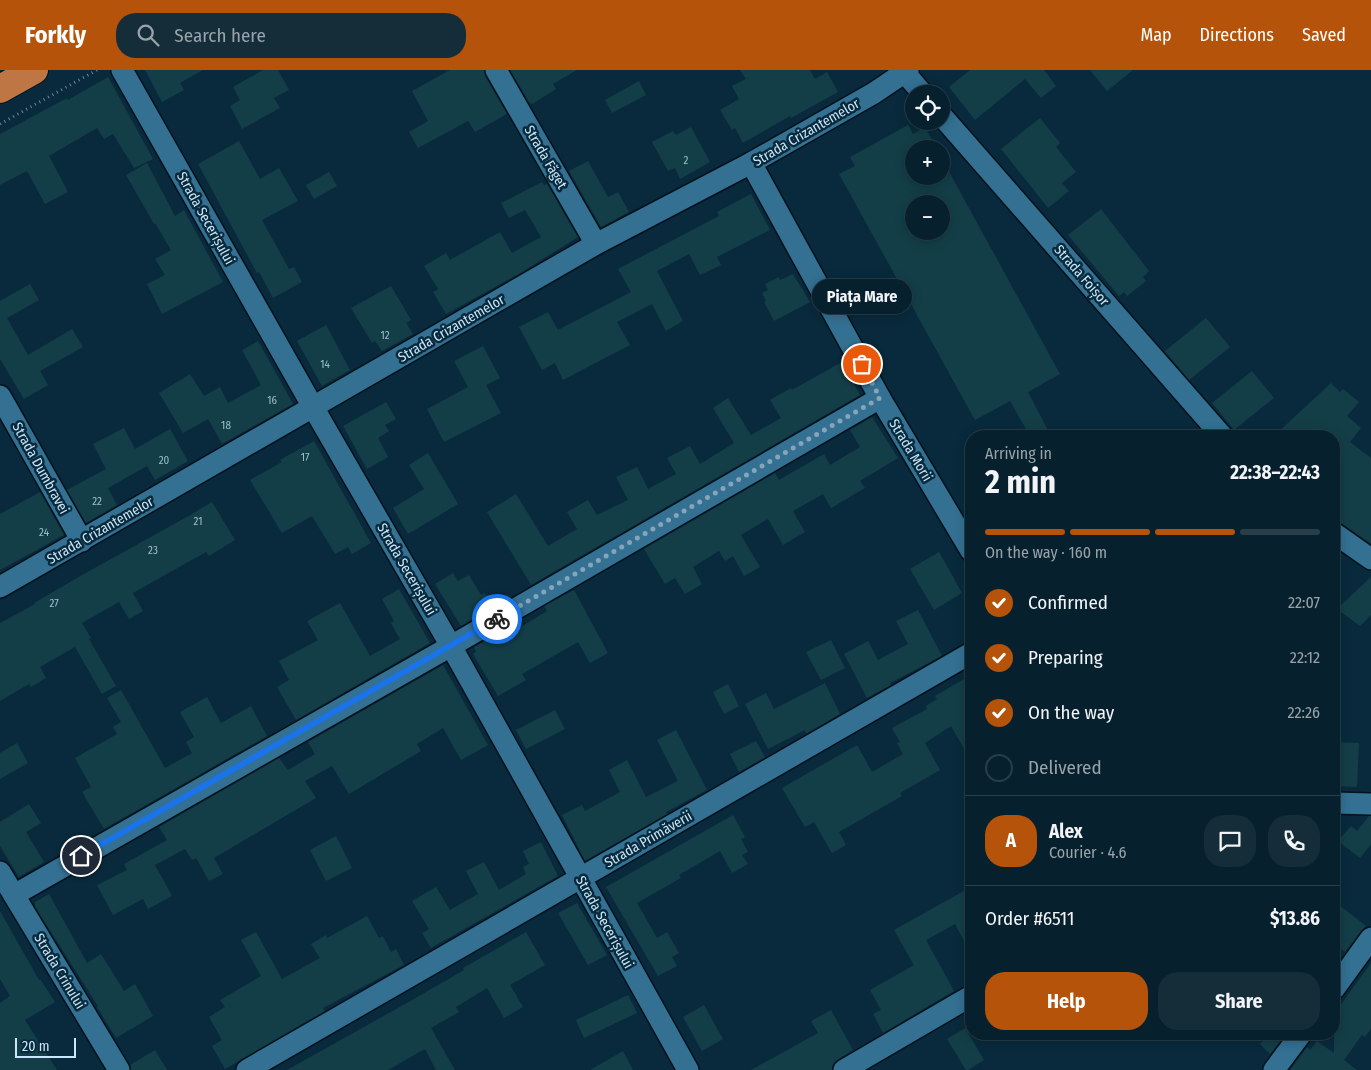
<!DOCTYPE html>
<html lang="en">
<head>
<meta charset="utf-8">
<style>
  body { margin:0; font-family:"Fira Sans Condensed",sans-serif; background:#152d39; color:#f1f3f6; height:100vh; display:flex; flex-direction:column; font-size:19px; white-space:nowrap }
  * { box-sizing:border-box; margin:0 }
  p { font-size:16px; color:#98a3aa }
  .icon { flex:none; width:28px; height:28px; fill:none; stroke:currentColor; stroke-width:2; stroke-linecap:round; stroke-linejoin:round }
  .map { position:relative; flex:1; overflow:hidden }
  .details { position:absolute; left:965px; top:360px; width:375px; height:610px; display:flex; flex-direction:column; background:#07202d; border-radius:20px; box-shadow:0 2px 12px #0003,0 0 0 1px #283e49 }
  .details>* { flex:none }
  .controls { position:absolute; left:905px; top:15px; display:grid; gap:10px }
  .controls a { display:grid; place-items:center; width:45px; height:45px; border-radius:50%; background:#07202d; box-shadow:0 2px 12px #0003,0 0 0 1px #283e49; font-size:25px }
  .scale { position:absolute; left:15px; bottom:12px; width:61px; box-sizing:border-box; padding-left:5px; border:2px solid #c9e7fa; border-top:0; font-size:14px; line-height:18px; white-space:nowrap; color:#c9e7fa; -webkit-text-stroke:4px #092a3c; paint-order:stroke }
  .pin { position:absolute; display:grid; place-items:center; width:42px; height:42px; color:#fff; margin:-21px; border:2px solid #fff; border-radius:50%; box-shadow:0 1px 5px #0007 }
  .courier { position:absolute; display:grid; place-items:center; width:50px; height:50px; margin:-25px; border:4px solid #1a73e8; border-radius:50%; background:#fff; color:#222; box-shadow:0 1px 6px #0007 }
  .bubble { position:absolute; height:35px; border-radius:18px; background:#07202d; box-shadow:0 2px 12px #0003,0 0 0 1px #283e49; font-size:16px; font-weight:700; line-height:35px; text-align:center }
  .overview em { font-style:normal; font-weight:700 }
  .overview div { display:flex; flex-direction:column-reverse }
  .overview { display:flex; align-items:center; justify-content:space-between; height:85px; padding:0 20px }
  h1 { font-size:32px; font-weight:700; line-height:38px }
  .bar { display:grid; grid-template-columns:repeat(4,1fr); gap:8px 5px; align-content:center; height:60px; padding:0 20px }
  .bar i { height:6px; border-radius:4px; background:#283e49 }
  .bar .active { background:#b45309 }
  .bar p { grid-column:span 4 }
  .line { display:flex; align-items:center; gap:12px; padding:0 20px; border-top:1px solid #283e49 }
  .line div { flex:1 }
  .round { display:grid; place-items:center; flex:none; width:52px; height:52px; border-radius:20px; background:#152d39 }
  ol { padding:0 20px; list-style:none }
  li { display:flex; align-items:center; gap:15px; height:55px }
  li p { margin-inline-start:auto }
  li .icon { padding:5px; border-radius:50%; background:#b45309; color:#fff; stroke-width:4 }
  li:last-child { color:#98a3aa }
  li i { width:28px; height:28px; border:2px solid #283e49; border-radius:50% }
  .button { display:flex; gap:10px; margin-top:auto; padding:10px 20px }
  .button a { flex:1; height:58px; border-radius:20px; background:#b45309; color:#fff; font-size:20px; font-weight:700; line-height:58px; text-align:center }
  .button a+a { background:#152d39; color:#f1f3f6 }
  header { display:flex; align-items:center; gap:30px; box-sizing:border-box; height:70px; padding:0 25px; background:#b45309; color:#fff }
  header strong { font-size:24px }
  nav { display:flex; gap:28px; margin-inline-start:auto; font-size:18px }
  .search { width:350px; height:45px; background:#152d39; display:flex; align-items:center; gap:12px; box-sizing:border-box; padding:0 18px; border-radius:20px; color:#98a3aa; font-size:19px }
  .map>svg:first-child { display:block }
  .building { fill:#133e48; fill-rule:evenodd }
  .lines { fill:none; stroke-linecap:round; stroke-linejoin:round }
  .street-casing { stroke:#02121c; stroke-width:24 }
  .highway-casing { stroke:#02121c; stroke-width:30 }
  .path { stroke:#678699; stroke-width:3; stroke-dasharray:1 4; stroke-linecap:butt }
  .street { stroke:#337092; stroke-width:21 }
  .highway { stroke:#be7744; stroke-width:28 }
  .done { stroke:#86a5b8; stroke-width:5; stroke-dasharray:0 9 }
  .route { stroke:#1a73e8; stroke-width:6 }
  .labels { text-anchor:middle; stroke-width:5; stroke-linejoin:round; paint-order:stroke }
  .number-label { font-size:11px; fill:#9cbdce }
  .street-label { font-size:14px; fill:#c9e7fa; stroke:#092a3c }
</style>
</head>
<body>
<header>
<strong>Forkly</strong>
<div class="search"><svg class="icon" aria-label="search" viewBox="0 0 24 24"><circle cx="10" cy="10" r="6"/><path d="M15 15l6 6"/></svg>Search here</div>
<nav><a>Map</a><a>Directions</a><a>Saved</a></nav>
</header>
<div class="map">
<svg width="1371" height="1000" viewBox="0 0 1371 1000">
  <rect width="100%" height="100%" fill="#092a3c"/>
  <g class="building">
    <polygon points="145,0 203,0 180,13 184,20 162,32"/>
    <polygon points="263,0 278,0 289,20 274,28 280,38 242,59 230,36 240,30 233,17"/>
    <polygon points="450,0 484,0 485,6 507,44 475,62 468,51 418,78 409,62 428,51 412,21"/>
    <polygon points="510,0 577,0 553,14 556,19 532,34 529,32"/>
    <polygon points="740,0 810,0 815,9 827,2 838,22 791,48 790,46 743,73 735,58 732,60 720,40 739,29 732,16 746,9"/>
    <polygon points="970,0 1044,0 1056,16 1041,28 1025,9 975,50 949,17"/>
    <polygon points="1090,0 1133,0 1107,21"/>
    <polygon points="108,7 153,89 134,98 113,64 104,69 97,58 49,86 68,122 45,134 27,101 0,115 0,64 67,28 68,30"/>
    <polygon points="639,11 646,25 612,43 605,30"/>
    <polygon points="1040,48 1060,73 1056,77 1076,102 1062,113 1069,121 1048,138 1001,79"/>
    <path d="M908 55 913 64 925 57 937 79H914V106H941V87L1060 304 1028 322 1051 366H1030L1010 331 975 350 839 104 855 96 850 87ZM914 134H941V161H914Z"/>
    <polygon points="691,57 710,92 680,109 675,98 668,101 652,72 673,61 676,65"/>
    <polygon points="239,71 260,109 279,98 298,131 262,150 289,199 294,197 302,212 273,228 259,202 257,203 198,94"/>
    <polygon points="588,91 608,127 618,122 629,142 601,157 569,101"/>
    <polygon points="147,93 175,146 184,140 223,212 162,244 147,214 165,205 155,189 171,180 155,153 154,154 126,105"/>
    <polygon points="329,102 337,116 314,129 306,115"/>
    <polygon points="542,112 544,115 547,114 578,167 522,202 446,244 433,222 438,219 424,196 446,183 450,190 500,162 512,183 541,167 525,140 509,148 501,133"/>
    <polygon points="751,124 770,160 717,187 721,195 700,205 689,184 657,201 683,251 666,261 652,234 617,252 630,275 563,310 555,293 542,300 519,257 548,242 558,260 631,222 618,199 719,146 717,142"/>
    <polygon points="1101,139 1149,201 1143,207 1146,211 1127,226 1124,222 1119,226 1068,165"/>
    <polygon points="793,204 810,232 774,251 764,232 766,231 762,223 768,220 765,214 779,207 780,210"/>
    <polygon points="30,214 39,230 7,248 28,285 72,259 83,277 40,301 48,315 24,329 0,289 0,231"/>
    <polygon points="391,216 411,250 406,253 413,264 382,281 375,271 372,273 351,238"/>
    <polygon points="1206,248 1230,277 1189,310 1165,281"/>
    <polygon points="326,255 350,300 322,316 297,271"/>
    <polygon points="258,271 293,334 222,374 208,349 183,363 159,323 190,304 204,326 220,317 228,333 261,315 242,280"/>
    <polygon points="483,276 500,308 486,315 501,343 444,372 427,339 468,317 454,291"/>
    <polygon points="842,292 860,325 531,515 487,442 516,424 548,476 577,459 567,442 588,430 597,445 628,430 616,407 637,397 648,419 676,404 667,388 690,376 700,394 734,373 713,338 728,328 751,365 781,348 770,330 791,318 792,320"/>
    <polygon points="1252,301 1274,328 1234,360 1212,333"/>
    <polygon points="1331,313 1340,322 1343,319 1359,332 1347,346 1361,358 1350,372 1371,388 1371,474 1341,453 1334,451 1334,366 1274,366"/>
    <polygon points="386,332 396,349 385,355 389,361 378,368 388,387 367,399 343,356"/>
    <polygon points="872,347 898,388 860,411 865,418 831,438 823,424 793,441 805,462 783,475 768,449 741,465 760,497 744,506 733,486 725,491 719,481 693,497 702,514 685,524 675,508 665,514 644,479 775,403 779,410 824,384 830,395 860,377 850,360"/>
    <polygon points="124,358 135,379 170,359 188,391 155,410 147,396 108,418 117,435 86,453 67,420 106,399 93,374"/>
    <polygon points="314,371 371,473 352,484 348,477 335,484 312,446 282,463 250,410 282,392 280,390"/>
    <polygon points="428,383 458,434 408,464 393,438 424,419 409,395"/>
    <polygon points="40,422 64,465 0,500 0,444"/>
    <polygon points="212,432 235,470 209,486 206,482 133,523 143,541 129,549 119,532 82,553 91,568 89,569 116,616 102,624 75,577 40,597 46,608 31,617 29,614 0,631 0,553 35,534 34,533 82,505 185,448"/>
    <polygon points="939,482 962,523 934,540 910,499"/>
    <polygon points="453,503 458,511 469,505 481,525 485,523 493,537 461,556 435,514"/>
    <polygon points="1371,507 1371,545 1360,556 1337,539"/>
    <polygon points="399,519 430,573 296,650 277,617 289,610 279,591 318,570 307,551 340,533 370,586 400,569 391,553 394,551 382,529"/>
    <polygon points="574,520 608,583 590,593 578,572 522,604 526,610 498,626 473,584 476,582 474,577 506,559 509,564 547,541 544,536"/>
    <polygon points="918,540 942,586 890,613 891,615 867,628 844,584 868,571 878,590 908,574 896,551"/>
    <polygon points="831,570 845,598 821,610 806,582"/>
    <polygon points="443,595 488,675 461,690 443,658 417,674 421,681 349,724 332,696 305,711 316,728 214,788 223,804 209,811 196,788 192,790 185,779 155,795 172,826 148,839 143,829 113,845 97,815 127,800 124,794 167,770 159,757 279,688 288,700 315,684 308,672"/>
    <polygon points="971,605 971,691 951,656 925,673 940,700 900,723 902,726 839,762 846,775 832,783 814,752 805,757 782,718 857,675 872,702 903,684 897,673 900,672 892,658 927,639 926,636 937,629 935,626"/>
    <polygon points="825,613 840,644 806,664 805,660 768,679 745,634 766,623 774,639"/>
    <polygon points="728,614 739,636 724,644 713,622"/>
    <polygon points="121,620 165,698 192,683 186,672 194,667 180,642 207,627 221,653 251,636 267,666 104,759 82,722 91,717 75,688 117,664 113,657 121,652 107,628"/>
    <polygon points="555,640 565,659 526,679 516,660"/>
    <polygon points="676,660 707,720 666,742 667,744 585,791 562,745 582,735 585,741 620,722 609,700 627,690 646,727 678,711 657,670"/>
    <polygon points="756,671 765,687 739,702 730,684"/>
    <polygon points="1334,672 1359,673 1357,717 1334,716"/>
    <polygon points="17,673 28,693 0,709 0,683"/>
    <polygon points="29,734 41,753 26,762 44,792 19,807 0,776 0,752"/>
    <polygon points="733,745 745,767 741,769 748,782 742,785 748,794 732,803 720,781 679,805 681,808 637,833 657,868 667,862 679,883 672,887 677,896 658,906 606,817"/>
    <polygon points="1369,746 1371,746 1371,774 1360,788 1338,771 1351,756 1357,761"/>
    <polygon points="336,766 352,798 326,811 310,780"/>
    <polygon points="541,772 558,806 431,878 422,863 429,859 412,831 436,817 450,840 478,824 466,801 484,792 499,820 526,804 523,797 529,794 523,781"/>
    <polygon points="971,817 971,884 955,854 926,870 954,921 883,963 873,944 881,940 870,920 914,895 894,860"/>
    <polygon points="49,824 87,893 101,884 124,921 135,914 153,946 116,968 97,937 98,936 35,837 35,832"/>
    <polygon points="1334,831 1366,856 1361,861 1345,882 1334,874"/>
    <polygon points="577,833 607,885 588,895 558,843"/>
    <polygon points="0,841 39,910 40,909 55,932 25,950 57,1000 0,1000 0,933 10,926 0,909"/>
    <polygon points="367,846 379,868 383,866 391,882 396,879 404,895 323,938 325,941 225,999 212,976 222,970 209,947 225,937 220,930 261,906 241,870 256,862 282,909 320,888 311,874 326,865 327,868"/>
    <polygon points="526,862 545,895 510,915 523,937 504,948 487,918 456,937 459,942 431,958 455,1000 436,1000 425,979 388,1000 287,1000 414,929 464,900 463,898"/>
    <polygon points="1371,893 1371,959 1365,967 1362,965 1344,990 1357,1000 1290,1000 1307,977 1310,980 1317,971 1334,983 1334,944"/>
    <polygon points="628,925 637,943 584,968 576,950"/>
    <polygon points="704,935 723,969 702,981 683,947"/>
    <polygon points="831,940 853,980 837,990 833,994 832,1000 751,1000 818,963 811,951"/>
    <polygon points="965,958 984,990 968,1000 966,1000 947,969"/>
    <polygon points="1270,964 1286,964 1270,984 1260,974"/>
    <polygon points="155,980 167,1000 131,1000 130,995"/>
    <polygon points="623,981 633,1000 590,1000"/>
  </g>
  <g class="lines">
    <defs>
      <g id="street">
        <polyline points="122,0 313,337 451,576 688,1000"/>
        <polyline points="496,0 596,174"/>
        <polyline points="899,0 905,3 923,24"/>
        <polyline points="941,45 1222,366"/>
        <polyline points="751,93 880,328 971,481"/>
        <polyline points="0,326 82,471"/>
        <polyline points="1334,463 1371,489"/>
        <polyline points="0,517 596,174 751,93 874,23 908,0"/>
        <polyline points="1334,733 1371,734"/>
        <polyline points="0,802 119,1000"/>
        <polyline points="14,825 451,576 880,328"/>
        <polyline points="1334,919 1371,868"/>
        <polyline points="247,1000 971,583"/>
        <polyline points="844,1000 971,926"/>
        <polyline points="1274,1000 1301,964"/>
      </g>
      <polyline id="highway" points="0,19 34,0"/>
    </defs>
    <use href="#street" class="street-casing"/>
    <use href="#highway" class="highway-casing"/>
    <polyline class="path" points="0,54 97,0"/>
    <use href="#street" class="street"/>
    <use href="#highway" class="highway"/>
  </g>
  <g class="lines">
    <polyline class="done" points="497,549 880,328 862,294"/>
    <polyline class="route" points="81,786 497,549"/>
  </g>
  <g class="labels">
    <g class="number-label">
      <text x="686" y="94">2</text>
      <text x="385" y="269">12</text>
      <text x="325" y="298">14</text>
      <text x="272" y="334">16</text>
      <text x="226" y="359">18</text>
      <text x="305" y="391">17</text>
      <text x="164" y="394">20</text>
      <text x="97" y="435">22</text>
      <text x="198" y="455">21</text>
      <text x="44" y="466">24</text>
      <text x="153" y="484">23</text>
      <text x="54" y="537">27</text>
    </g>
    <g class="street-label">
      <text transform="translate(806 62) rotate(-30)" y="5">Strada Crizantemelor</text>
      <text transform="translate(546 87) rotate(60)" y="5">Strada Făget</text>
      <text transform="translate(206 148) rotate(61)" y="5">Strada Secerișului</text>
      <text transform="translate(1082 205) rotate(49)" y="5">Strada Foișor</text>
      <text transform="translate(451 258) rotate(-30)" y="5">Strada Crizantemelor</text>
      <text transform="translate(911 380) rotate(59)" y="5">Strada Morii</text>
      <text transform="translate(41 398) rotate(61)" y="5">Strada Dumbravei</text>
      <text transform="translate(100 460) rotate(-30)" y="5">Strada Crizantemelor</text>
      <text transform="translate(407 499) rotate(60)" y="5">Strada Secerișului</text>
      <text transform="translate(648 769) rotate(-30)" y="5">Strada Primăverii</text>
      <text transform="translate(605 852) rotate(61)" y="5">Strada Secerișului</text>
      <text transform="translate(60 901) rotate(59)" y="5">Strada Crinului</text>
    </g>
  </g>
</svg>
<div class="controls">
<a><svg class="icon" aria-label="locate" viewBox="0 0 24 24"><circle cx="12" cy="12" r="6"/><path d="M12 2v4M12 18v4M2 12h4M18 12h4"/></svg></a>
<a>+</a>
<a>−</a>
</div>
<div class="scale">20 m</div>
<div class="pin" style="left:862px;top:294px;background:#ea580c"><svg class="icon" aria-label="bag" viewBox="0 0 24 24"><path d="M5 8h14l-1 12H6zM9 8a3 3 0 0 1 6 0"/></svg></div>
<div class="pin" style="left:81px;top:786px;background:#1f2937"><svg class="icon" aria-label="home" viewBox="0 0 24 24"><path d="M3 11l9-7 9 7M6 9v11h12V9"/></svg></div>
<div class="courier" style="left:497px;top:549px"><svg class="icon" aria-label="bike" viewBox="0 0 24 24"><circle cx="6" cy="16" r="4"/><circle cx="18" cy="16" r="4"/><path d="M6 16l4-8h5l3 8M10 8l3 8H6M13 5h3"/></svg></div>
<div class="bubble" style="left:812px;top:209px;width:100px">Piața Mare</div>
<section class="details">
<div class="overview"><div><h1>2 min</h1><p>Arriving in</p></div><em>22:38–22:43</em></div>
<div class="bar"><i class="active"></i><i class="active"></i><i class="active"></i><i></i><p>On the way · 160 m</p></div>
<ol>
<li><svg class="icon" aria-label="check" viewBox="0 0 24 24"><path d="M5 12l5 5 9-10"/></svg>Confirmed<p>22:07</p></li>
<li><svg class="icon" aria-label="check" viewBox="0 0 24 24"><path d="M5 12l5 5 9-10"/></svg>Preparing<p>22:12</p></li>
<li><svg class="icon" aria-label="check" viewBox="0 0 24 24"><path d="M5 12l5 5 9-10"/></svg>On the way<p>22:26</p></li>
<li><i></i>Delivered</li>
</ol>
<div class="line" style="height:90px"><b class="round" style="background:#b45309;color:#fff">A</b><div><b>Alex</b><p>Courier · 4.6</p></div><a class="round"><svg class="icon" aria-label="chat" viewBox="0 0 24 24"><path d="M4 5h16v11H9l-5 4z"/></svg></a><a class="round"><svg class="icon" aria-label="phone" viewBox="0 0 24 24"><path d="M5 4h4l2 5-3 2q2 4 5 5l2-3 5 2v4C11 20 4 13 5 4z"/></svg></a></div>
<div class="line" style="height:65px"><div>Order #6511</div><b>$13.86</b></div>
<div class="button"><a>Help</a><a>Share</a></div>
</section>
</div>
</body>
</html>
